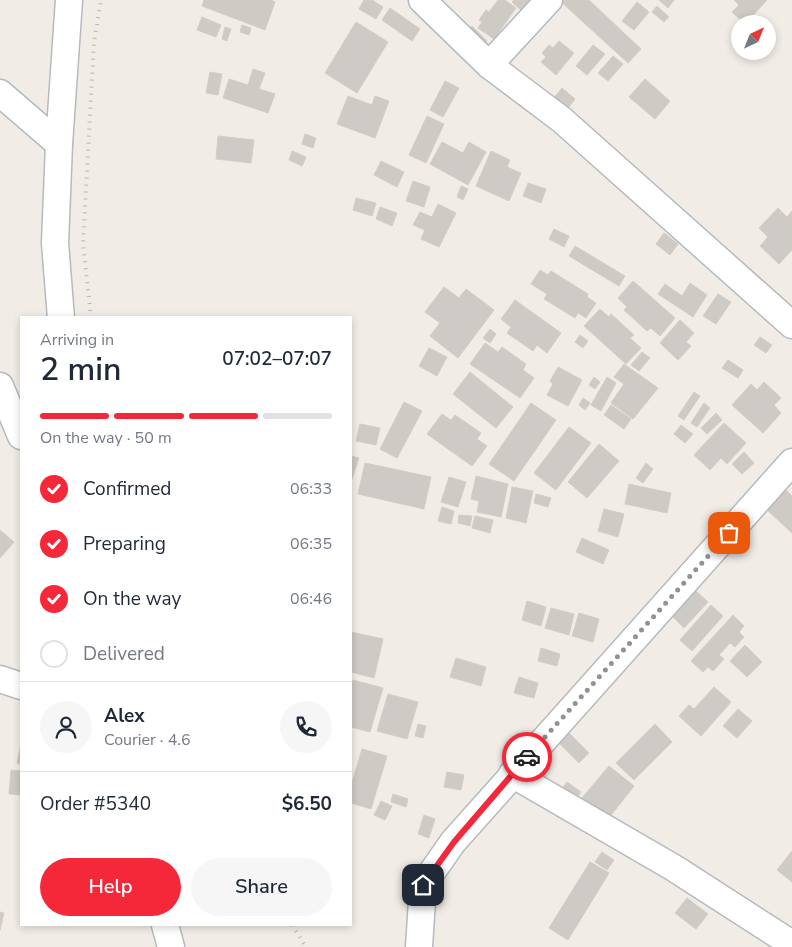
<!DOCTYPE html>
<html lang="en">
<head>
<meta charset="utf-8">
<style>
  body { margin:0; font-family:"Nunito Sans",sans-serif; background:#f6f6f7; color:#1f2937; height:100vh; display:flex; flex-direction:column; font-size:19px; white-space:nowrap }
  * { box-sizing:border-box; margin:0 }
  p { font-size:16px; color:#747a83 }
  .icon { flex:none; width:28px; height:28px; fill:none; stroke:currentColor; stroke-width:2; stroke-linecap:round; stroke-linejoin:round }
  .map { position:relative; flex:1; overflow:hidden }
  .sheet { position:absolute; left:20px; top:316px; width:332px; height:610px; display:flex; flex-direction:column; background:#fff; border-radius:0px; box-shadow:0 2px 8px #0003 }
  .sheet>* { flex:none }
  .needle { width:32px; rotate:43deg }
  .buttons { position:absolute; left:731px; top:15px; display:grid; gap:10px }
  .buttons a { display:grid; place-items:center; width:45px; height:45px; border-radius:50%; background:#fff; box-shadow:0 2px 8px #0003; font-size:25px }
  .pin { position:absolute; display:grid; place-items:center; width:42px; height:42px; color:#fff; margin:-21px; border-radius:10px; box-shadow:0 2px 8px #0006 }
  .courier { position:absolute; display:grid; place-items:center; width:50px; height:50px; margin:-25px; border:4px solid #f5283a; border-radius:50%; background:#fff; color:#222; box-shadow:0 1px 6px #0007 }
  .overview em { font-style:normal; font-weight:600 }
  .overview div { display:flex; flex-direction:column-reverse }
  .overview { display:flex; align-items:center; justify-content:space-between; height:85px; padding:0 20px }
  h1 { font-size:32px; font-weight:600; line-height:38px }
  .bar { display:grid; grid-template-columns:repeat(4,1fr); gap:8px 5px; align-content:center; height:60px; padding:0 20px }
  .bar i { height:6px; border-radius:4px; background:#e0e1e3 }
  .bar .current { background:#f5283a }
  .bar p { grid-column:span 4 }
  .line { display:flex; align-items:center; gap:12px; padding:0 20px; border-top:1px solid #e0e1e3 }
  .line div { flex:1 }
  .round { display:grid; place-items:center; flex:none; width:52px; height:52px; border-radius:26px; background:#f6f6f7 }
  ol { padding:0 20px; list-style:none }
  li { display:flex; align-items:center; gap:15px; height:55px }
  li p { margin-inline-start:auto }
  li .icon { padding:5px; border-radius:50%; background:#f5283a; color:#fff; stroke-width:4 }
  li:last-child { color:#747a83 }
  li i { width:28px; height:28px; border:2px solid #e0e1e3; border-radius:50% }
  .primary-button { display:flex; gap:10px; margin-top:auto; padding:10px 20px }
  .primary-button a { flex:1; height:58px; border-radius:30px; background:#f5283a; color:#fff; font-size:20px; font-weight:600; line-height:58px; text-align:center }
  .primary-button a+a { background:#f6f6f7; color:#1f2937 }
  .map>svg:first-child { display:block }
  .building { fill:#cecac5; stroke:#d6cdc4 }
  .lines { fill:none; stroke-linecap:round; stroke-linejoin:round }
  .minor-casing { stroke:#b6babd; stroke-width:29 }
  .minor { stroke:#fff; stroke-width:26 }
  .rail { stroke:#b5b6b7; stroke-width:4; stroke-dasharray:1 6; stroke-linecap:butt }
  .done { stroke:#919393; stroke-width:5; stroke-dasharray:0 9 }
  .route { stroke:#f5283a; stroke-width:6 }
</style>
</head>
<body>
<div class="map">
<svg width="792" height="947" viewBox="0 0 792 947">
  <rect width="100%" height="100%" fill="#f1ede6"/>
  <g class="building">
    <polygon points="204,0 271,0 275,2 265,30 202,6"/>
    <polygon points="364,0 372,0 383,7 376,19 359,9"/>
    <polygon points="498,0 505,0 516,8 494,39 478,28 482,22 479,20 486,10 489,12"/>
    <polygon points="514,0 532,0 522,11 512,2"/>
    <polygon points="559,0 589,0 641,49 628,63"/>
    <polygon points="659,0 674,0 668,8"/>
    <polygon points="734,0 767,0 745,24 732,12 739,5"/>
    <polygon points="637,2 649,12 634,30 622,21"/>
    <polygon points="657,6 669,17 664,22 652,12"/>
    <polygon points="390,8 420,29 412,41 382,20"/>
    <polygon points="202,17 221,25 216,37 197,30"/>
    <polygon points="356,22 388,42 357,93 325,73"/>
    <polygon points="242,25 251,28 249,35 240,32"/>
    <polygon points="472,26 487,41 481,48 465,33"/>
    <polygon points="225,27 231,29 227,41 222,39"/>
    <polygon points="559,41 574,53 556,75 541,62 546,57 542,53 549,45 553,48"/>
    <polygon points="593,45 605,54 587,75 576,66"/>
    <polygon points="613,56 623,64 608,81 598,73"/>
    <polygon points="253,69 265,73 259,89 275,94 268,113 223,98 229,79 248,85"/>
    <polygon points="210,72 222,74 218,95 206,93"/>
    <polygon points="645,79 670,101 655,119 629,97"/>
    <polygon points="445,81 459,88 443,117 430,110"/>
    <polygon points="562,88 575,99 566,111 553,99"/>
    <polygon points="348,96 372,105 375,96 389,101 375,138 337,124"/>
    <polygon points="427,116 444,124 426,163 409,155"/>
    <polygon points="305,134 316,138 313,148 302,144"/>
    <polygon points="218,136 254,140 251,163 216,159"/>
    <polygon points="442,142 463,153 469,142 486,152 468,185 430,164"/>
    <polygon points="292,151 306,157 302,166 289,160"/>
    <polygon points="491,151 510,160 507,167 521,173 509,201 476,186"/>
    <polygon points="381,161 404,172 397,187 374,175"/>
    <polygon points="413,181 430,187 424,207 406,201"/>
    <polygon points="528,183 546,189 541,203 523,196"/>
    <polygon points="461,186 468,189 463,200 457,197"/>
    <polygon points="356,198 376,203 372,216 353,210"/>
    <polygon points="438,204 456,213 439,247 421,239 425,230 413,225 420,212 432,217"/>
    <polygon points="380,207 397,213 392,226 376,219"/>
    <polygon points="778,208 787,217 792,211 792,250 779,264 760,246 768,237 759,228"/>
    <polygon points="554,229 569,236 564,247 549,239"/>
    <polygon points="664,233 678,244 670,255 656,244"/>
    <polygon points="575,246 625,276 619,286 569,256"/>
    <polygon points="540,270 548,275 551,271 588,294 587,297 596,303 586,318 578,313 575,318 544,299 547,294 531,284"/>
    <polygon points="633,281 675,318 660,336 651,328 647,331 624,310 627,307 618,298"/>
    <polygon points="690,283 707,295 693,317 658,294 665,284 682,296"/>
    <polygon points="444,287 459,298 466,289 494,310 458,358 430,336 440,323 425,312"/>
    <polygon points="718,294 731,302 716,324 703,316"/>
    <polygon points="515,300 561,333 547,353 537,345 533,351 507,333 511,327 501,319"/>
    <polygon points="600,309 609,317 611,314 634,335 630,338 641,348 626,364 584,326"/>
    <polygon points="680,320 694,333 686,342 691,346 678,360 660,343"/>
    <polygon points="490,329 496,334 490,343 483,338"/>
    <polygon points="580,335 588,341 583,348 575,342"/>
    <polygon points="760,337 772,345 766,353 754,345"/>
    <polygon points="485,343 498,352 502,347 526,364 523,370 534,378 520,398 470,364"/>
    <polygon points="429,348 447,357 437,376 419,366"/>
    <polygon points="642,352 650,358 639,371 631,365"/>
    <polygon points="728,360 743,370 738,378 722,368"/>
    <polygon points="624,364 658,388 633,419 611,403 624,384 614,377"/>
    <polygon points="558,367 582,380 568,406 547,395 553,384 550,381"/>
    <polygon points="470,372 513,407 496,428 453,394"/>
    <polygon points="594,377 600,382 595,389 589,385"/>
    <polygon points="607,377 616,383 601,411 591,405"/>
    <polygon points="764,382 781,398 774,405 781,413 763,433 732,405 751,384 757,390"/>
    <polygon points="694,392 700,396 684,420 678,416"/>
    <polygon points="583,398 590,403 585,410 579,405"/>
    <polygon points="404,402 422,411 397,458 380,449"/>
    <polygon points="531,403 556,420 514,481 489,464"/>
    <polygon points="704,403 710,408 697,427 691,423"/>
    <polygon points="611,405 631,419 624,429 604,415"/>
    <polygon points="716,413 722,420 707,434 701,428"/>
    <polygon points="442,414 451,420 455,415 481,433 477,439 487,446 472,466 427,434"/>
    <polygon points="724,423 746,443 727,464 721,458 710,470 694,455"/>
    <polygon points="360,424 380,428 376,445 356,441"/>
    <polygon points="681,425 693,434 685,443 674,434"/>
    <polygon points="569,427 591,443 556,490 534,473"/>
    <polygon points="599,444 619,461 587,498 568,482"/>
    <polygon points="744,452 754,463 742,474 732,464"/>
    <polygon points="351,456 359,458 351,482"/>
    <polygon points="365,463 431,477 424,509 358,494"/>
    <polygon points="646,463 653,469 643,483 636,478"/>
    <polygon points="476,476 508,484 501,517 477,512 479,501 471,499"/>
    <polygon points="449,477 466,482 458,507 441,502"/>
    <polygon points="629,484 671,493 667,513 625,504"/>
    <polygon points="512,487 533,491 526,523 506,518"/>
    <polygon points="786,490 792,496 792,533 767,510"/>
    <polygon points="536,494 551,498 548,507 534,503"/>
    <polygon points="442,507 454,511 451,524 438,521"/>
    <polygon points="604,509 624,514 618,537 598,531"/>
    <polygon points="459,515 472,516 470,526 458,523"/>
    <polygon points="475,516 493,520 490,533 472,528"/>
    <polygon points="0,530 14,542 0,558"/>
    <polygon points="582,538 609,550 603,564 576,552"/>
    <polygon points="695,590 708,602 684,628 671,615"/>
    <polygon points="527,601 546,607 541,626 522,620"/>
    <polygon points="711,605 723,616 692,651 680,640"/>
    <polygon points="551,608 574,614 569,635 545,628"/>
    <polygon points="579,613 599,619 593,642 572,636"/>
    <polygon points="733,615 744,626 739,632 744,637 735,647 730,643 719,655 724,659 713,671 708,667 703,672 691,661"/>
    <polygon points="351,632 383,639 374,678 351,672"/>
    <polygon points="745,645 762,662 747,677 730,661"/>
    <polygon points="541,648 560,654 557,666 538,661"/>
    <polygon points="456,658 486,667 481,686 450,677"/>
    <polygon points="519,677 538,683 534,698 514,693"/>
    <polygon points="353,680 383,688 370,732 351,727 351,687"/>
    <polygon points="714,687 731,702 701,736 679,716 689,705 694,709"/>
    <polygon points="388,694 418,702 407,739 377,731"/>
    <polygon points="738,709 752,721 737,738 723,726"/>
    <polygon points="418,724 426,726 423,738 415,736"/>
    <polygon points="655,724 672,742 634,780 616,763"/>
    <polygon points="569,733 589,753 579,763 559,743"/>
    <polygon points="21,744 21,764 17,763"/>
    <polygon points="362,749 387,756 371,809 351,803 351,786"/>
    <polygon points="609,766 634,786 608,819 582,798"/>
    <polygon points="11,770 21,771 21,795 9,794"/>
    <polygon points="447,772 464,775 461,790 444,787"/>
    <polygon points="567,782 581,792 573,803 559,793"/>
    <polygon points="393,794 408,799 406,807 391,802"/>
    <polygon points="381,801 392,806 385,820 374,815"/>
    <polygon points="424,815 435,819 429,838 418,834"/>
    <polygon points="792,851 792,882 777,870"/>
    <polygon points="602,852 614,860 607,870 595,862"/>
    <polygon points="590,862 609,873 568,940 549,928"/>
    <polygon points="687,898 708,914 696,929 675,913"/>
    <polygon points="0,912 4,913 0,930"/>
  </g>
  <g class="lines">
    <defs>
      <g id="minor">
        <polyline points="422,0 489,65 562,120 792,325"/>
        <polyline points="489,65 549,0"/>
        <polyline points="0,93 59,144"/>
        <polyline points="61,318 55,243 59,144 69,0"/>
        <polyline points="0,386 21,436"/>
        <polyline points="0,679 21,686"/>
        <polyline points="512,774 674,868 792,944"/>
        <polyline points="165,925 171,947"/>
        <polyline points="419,947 423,885 453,842 792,462"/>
      </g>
    </defs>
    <use href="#minor" class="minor-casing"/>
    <use href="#minor" class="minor"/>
    <g class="rail">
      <polyline points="91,318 83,244 94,42 101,0"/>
      <polyline points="292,925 306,947"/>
    </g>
  </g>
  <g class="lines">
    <polyline class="done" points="527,757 729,533"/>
    <polyline class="route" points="423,885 454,842 527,757"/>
  </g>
</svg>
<div class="buttons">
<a><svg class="needle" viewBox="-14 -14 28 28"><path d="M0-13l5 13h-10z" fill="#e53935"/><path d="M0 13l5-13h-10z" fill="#747a83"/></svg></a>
</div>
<div class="pin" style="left:729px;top:533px;background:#ea580c"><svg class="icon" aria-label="bag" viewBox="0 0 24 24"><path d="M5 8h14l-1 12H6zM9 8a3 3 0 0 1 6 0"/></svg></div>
<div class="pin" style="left:423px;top:885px;background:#1f2937"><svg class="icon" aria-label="home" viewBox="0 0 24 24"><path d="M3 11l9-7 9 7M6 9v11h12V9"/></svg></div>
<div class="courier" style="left:527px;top:757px"><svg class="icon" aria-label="car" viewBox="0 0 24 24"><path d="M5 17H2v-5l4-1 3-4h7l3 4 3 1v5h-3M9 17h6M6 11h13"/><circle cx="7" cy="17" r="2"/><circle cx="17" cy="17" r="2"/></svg></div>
<section class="sheet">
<div class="overview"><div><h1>2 min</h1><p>Arriving in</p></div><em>07:02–07:07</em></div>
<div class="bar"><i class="current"></i><i class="current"></i><i class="current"></i><i></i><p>On the way · 50 m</p></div>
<ol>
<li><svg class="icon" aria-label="check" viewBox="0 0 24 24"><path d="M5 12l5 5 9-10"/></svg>Confirmed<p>06:33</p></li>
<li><svg class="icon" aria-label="check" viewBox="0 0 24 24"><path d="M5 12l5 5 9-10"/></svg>Preparing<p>06:35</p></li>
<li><svg class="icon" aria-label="check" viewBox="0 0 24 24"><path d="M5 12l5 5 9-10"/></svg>On the way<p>06:46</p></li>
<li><i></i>Delivered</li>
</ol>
<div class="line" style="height:90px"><a class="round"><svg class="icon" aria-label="person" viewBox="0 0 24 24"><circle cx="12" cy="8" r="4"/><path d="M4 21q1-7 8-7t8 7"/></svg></a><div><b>Alex</b><p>Courier · 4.6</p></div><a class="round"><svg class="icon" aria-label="phone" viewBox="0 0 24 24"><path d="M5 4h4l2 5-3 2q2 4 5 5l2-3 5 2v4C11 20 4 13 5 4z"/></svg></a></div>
<div class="line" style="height:65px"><div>Order #5340</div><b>$6.50</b></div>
<div class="primary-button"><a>Help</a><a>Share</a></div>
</section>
</div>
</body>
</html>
